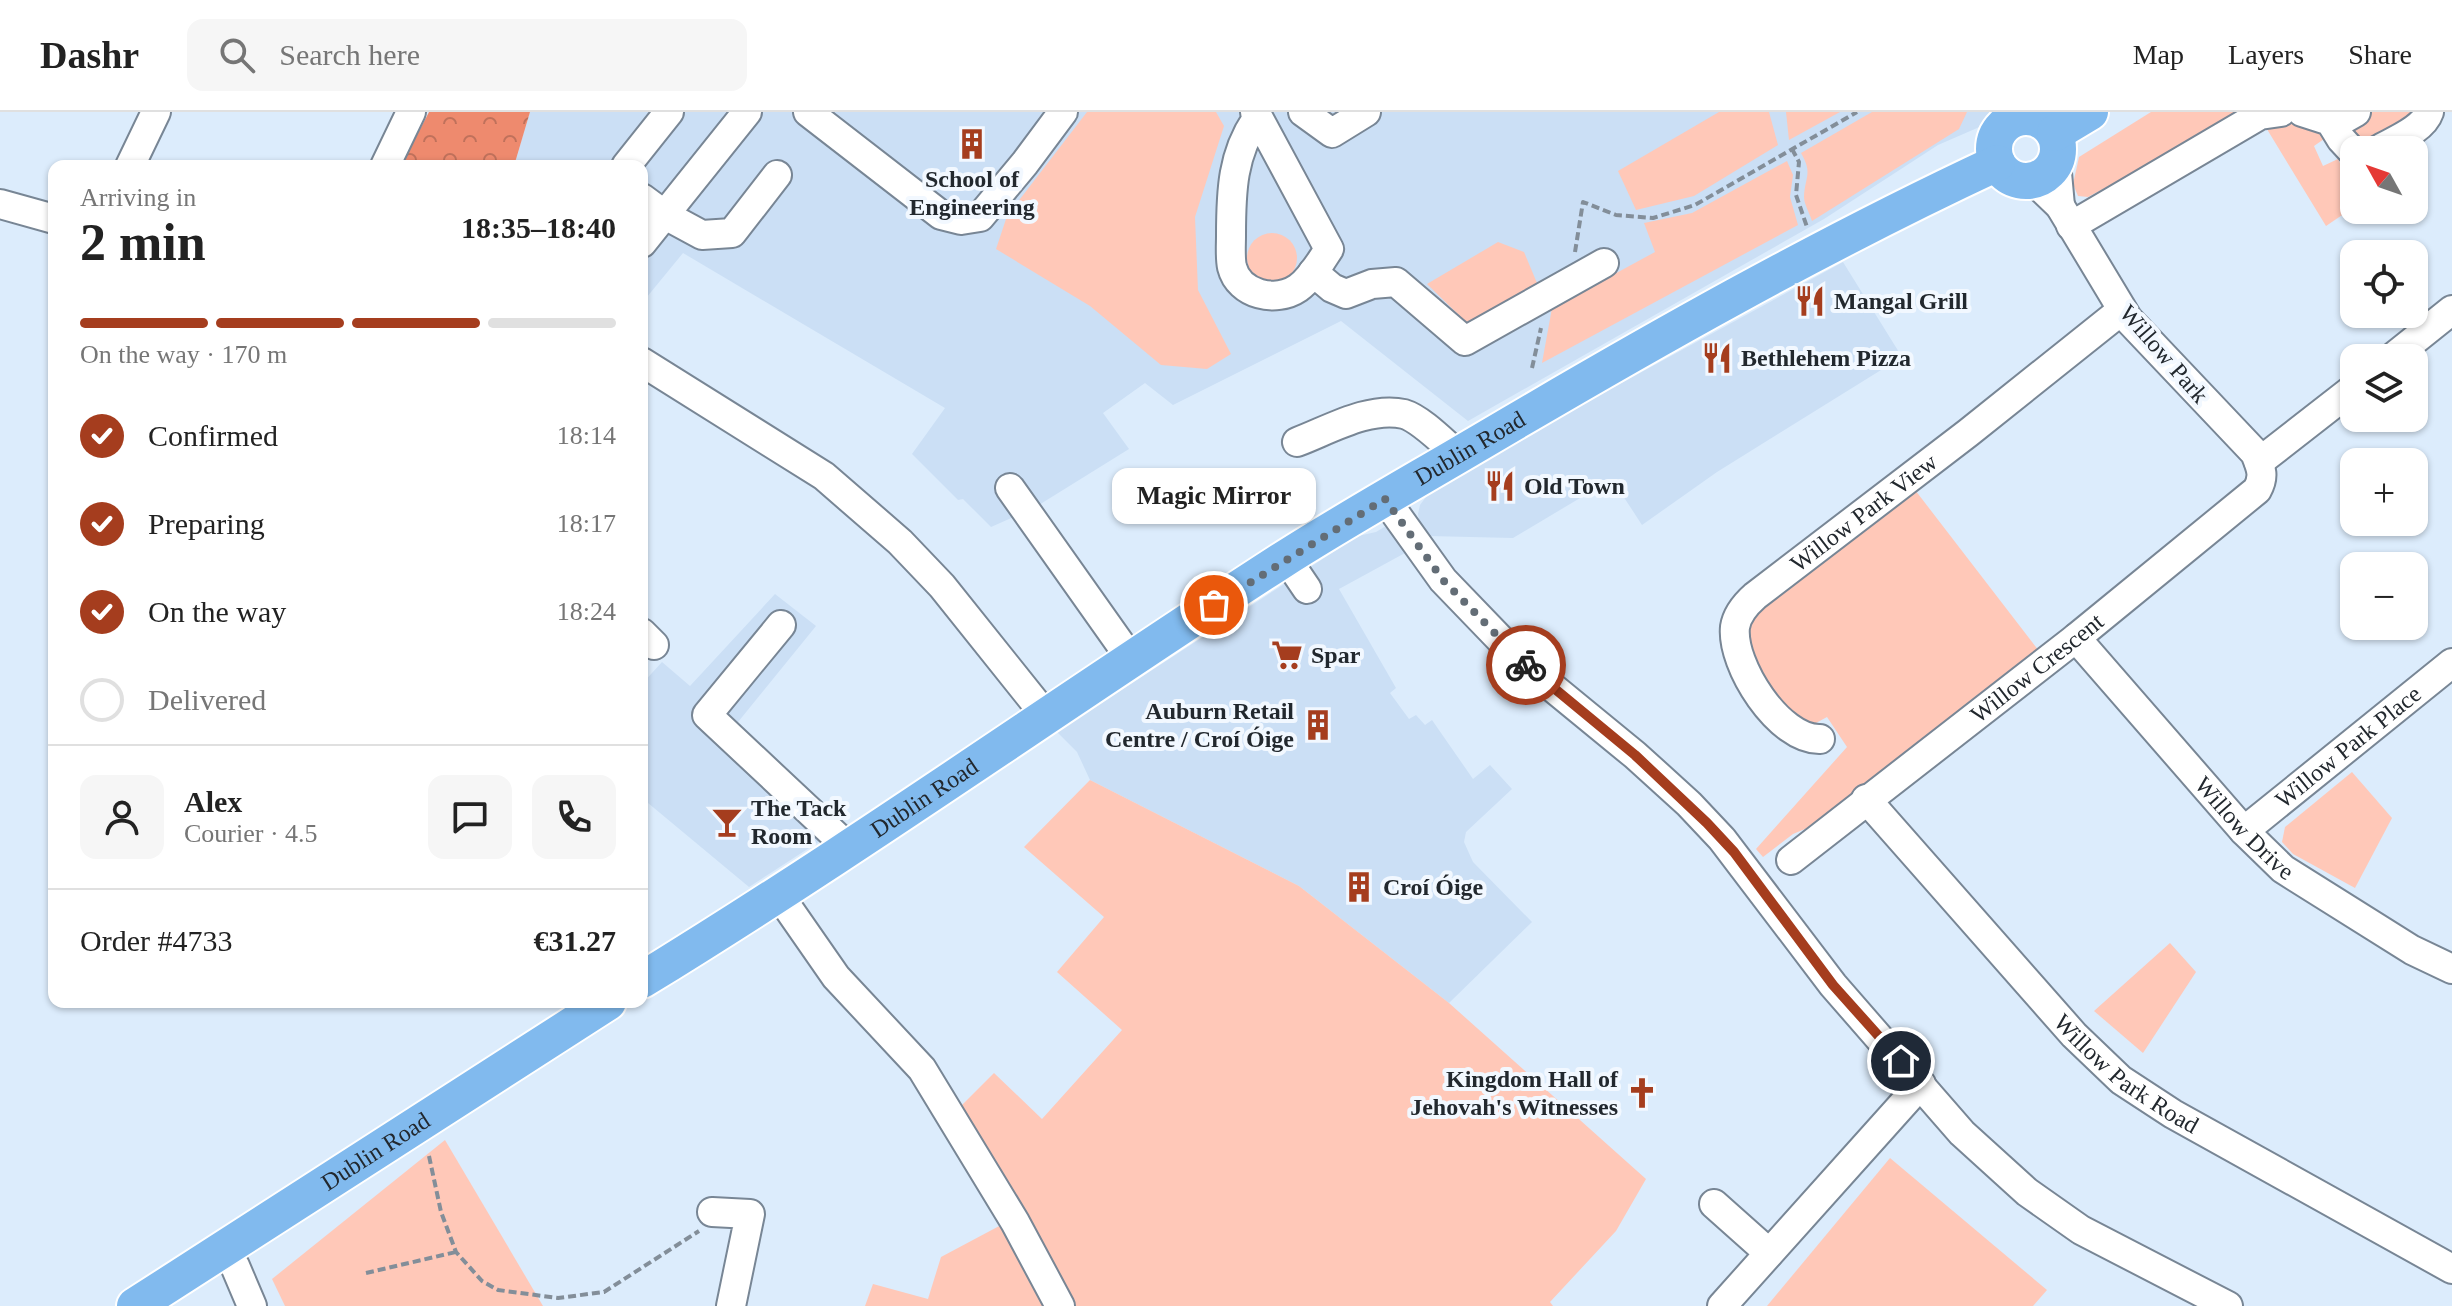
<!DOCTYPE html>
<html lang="en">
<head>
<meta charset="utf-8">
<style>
  body { margin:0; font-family:"Times New Roman",serif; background:#f6f6f6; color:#222; height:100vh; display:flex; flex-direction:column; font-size:30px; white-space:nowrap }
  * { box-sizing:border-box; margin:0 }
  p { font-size:26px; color:#767676 }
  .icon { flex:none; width:44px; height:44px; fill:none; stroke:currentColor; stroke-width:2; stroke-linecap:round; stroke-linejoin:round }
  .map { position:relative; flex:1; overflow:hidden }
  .details { position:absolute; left:48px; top:48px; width:600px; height:848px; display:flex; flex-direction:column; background:#fff; border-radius:16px; box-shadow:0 2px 6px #0004 }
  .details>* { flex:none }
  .needle { width:52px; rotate:310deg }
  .buttons { position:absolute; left:2340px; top:24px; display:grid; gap:16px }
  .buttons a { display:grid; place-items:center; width:88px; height:88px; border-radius:16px; background:#fff; box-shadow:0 2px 6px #0004; font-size:40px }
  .pin { position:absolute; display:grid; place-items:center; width:68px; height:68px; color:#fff; margin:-34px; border:4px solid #fff; border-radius:50%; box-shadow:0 2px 8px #0007 }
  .courier { position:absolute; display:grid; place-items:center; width:80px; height:80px; margin:-40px; border:6px solid #a53d1e; border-radius:50%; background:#fff; color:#222; box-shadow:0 2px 10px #0007 }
  .bubble { position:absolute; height:56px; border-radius:16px; background:#fff; box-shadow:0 2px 6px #0004; font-size:26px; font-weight:600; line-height:56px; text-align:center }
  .headline em { font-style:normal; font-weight:600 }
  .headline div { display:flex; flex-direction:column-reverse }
  .headline { display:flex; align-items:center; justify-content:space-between; height:136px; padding:0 32px }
  h1 { font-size:52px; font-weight:600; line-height:60px }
  .bar { display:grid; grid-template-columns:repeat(4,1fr); gap:12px 8px; align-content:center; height:96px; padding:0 32px }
  .bar i { height:10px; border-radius:6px; background:#e0e0e0 }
  .bar .current { background:#a53d1e }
  .bar p { grid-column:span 4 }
  .line { display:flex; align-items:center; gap:20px; padding:0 32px; border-top:2px solid #e0e0e0 }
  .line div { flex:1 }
  .round { display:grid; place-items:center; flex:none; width:84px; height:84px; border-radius:16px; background:#f6f6f6 }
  ol { padding:0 32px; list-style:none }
  li { display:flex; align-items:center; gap:24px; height:88px }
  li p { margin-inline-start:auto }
  li .icon { padding:8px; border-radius:50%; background:#a53d1e; color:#fff; stroke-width:4 }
  li:last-child { color:#767676 }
  li i { width:44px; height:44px; border:4px solid #e0e0e0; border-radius:50% }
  header { display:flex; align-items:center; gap:48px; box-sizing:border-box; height:112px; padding:0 40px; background:#fff; border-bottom:2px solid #e0e0e0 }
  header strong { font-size:38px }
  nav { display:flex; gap:44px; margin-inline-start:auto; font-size:28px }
  .search { width:560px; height:72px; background:#f6f6f6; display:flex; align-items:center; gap:20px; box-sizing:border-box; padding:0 28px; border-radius:16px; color:#767676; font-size:30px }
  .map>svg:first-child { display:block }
  .built { fill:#cbdff5 }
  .green { fill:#ffc8b8 }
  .forest { fill:url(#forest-crowns) }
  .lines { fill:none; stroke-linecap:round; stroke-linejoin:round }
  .minor-casing { stroke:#788695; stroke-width:32 }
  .major-casing { stroke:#fff; stroke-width:40 }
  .path { stroke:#838e99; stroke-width:4; stroke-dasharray:8 4; stroke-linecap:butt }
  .minor { stroke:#fff; stroke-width:28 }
  .major { stroke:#81baee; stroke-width:36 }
  .done { stroke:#636d76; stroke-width:8; stroke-dasharray:0 14.4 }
  .route { stroke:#a53d1e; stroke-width:10 }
  .labels { text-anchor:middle; stroke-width:8; stroke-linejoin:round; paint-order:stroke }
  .poi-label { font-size:24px; font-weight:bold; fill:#22282e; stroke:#f2f8ff; text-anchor:start }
  .street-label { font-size:24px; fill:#22282e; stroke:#f2f8ff }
</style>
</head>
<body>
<header>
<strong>Dashr</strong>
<div class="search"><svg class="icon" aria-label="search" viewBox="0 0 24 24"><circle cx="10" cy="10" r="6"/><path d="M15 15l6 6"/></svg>Search here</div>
<nav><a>Map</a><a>Layers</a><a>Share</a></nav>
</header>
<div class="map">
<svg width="2452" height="1194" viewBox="0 0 2452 1194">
  <defs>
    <pattern id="forest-crowns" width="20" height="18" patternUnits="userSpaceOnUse" patternTransform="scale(2)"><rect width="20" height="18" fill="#ee8a6e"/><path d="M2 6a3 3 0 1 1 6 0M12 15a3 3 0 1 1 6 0" fill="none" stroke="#c0715b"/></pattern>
  </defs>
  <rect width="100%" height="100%" fill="#dcecfc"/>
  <g class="built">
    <polygon points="530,0 2014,0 1938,33 1824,107 1468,309 1341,209 1173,293 1145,271 1103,301 1129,337 1034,396 991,415 963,387 958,388 912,342 945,296 683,141 642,191 642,54 514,54"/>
    <polygon points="1843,150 1902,245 1717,360 1642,413 1612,367 1513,426 1428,424 1420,413 1418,402 1420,393 1431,378 1539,316"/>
    <polygon points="1386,414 1405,441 1339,477 1396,576 1390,581 1409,607 1416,603 1425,613 1432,608 1473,667 1490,653 1512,677 1466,720 1464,730 1473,750 1532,810 1449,891 1299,774 1090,668 1077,640 1057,620 1358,424 1376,420"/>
    <polygon points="775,482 816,514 734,615 840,716 749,775 642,686 642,572 662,550 690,574"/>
  </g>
  <g class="green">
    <polygon points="1087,0 1216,0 1224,14 1195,105 1198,178 1231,242 1207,257 1161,253 1090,194 996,137 1007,104"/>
    <polygon points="1719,0 1769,0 1778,33 1694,84 1636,98 1618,59"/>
    <polygon points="1786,0 1840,0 1789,28"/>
    <path d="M1872 0H1967L1959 17 1812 109C1810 102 1804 92 1804 85 1805 64 1813 62 1801 41Z"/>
    <polygon points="2151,0 2247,0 2088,85 2078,84 2073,72 2079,45"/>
    <polygon points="2371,0 2417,0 2412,7 2361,34 2349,17 2354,9"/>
    <polygon points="2301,6 2327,25 2314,34 2323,54 2338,47 2354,79 2354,95 2326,114 2262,9"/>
    <polygon points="1787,49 1793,63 1790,85 1798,113 1542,251 1552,196 1655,140 1644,111 1692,101"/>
    <circle cx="1272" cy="146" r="25"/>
    <polygon points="1498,130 1524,140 1537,171 1468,212 1427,172"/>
    <polygon points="1912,374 2039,539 1812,714 1793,722 1763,745 1756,737 1847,635 1827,605 1816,611 1799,612 1790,605 1748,542 1747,508"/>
    <polygon points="2352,660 2392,706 2355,776 2293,742 2282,730 2285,715"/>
    <polygon points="1090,668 1299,774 1449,891 1646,1067 1616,1119 1550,1190 1553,1194 1068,1194 957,998 994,961 1042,1007 1122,918 1057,860 1104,805 1024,735"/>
    <polygon points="2170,831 2196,860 2143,941 2094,899"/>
    <polygon points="445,1028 543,1194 285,1194 272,1167"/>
    <polygon points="1890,1046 2047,1178 2033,1194 1767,1194"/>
    <polygon points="1003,1112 1046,1194 865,1194 873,1172 928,1187 941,1145"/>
  </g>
  <polygon class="forest" points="429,0 530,0 514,54 401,54"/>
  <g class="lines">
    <defs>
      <g id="minor">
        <polyline points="808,0 941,103 961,108 980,105 1025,51 1063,0"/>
        <path d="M1255 0 1258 5 1329 137C1321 149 1311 167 1298 176 1276 191 1239 183 1232 155 1230 146 1231 133 1231 124 1231 80 1232 41 1258 5"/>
        <polyline points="1303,0 1332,21 1366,0"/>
        <polyline points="2007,0 2008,9"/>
        <polyline points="2302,0 2330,9 2341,27 2354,41"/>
        <polyline points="2333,13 2356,0"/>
        <path d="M2378 38C2393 29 2423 18 2429 0"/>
        <polyline points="2056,50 2060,94"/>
        <polyline points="130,54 156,0"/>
        <polyline points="385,54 411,0"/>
        <polyline points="626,54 669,0"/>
        <polyline points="642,86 665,103 702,123 732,121 777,63"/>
        <polyline points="0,92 54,107"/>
        <polyline points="2071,114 2260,3 2281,0"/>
        <polyline points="642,131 747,0"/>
        <polyline points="1313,160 1332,176 1346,182 1372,172 1396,170 1465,229 1604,151"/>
        <polyline points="2392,246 2452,198"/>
        <polyline points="642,250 824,364 900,430 942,474 1046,604"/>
        <path d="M1297 330C1329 318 1369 294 1404 302 1421 307 1445 332 1458 343"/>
        <polyline points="2259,350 2354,276"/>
        <polyline points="1010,376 1131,547"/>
        <polyline points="1385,387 1443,468 1524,552 1635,643 1689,692 1722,727 1833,873 1962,1021 2027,1080 2081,1118 2228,1194"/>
        <polyline points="1286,446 1307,477"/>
        <polyline points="781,513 707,603 850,737"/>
        <polyline points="642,521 654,533"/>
        <path id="s1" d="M2076 526 2244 719 2283 757 2412 838 2452 857"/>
        <path id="s2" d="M1820 627C1779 628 1731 553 1735 515 1737 502 1746 492 1755 484L1968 321 2122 198"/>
        <path id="s3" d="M1866 687 2074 923 2121 968 2173 1002 2452 1157"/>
        <path id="s4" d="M2244 719 2452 551"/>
        <path id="s5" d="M1791 748 2076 526 2257 378C2265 364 2261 356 2255 341L2128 207 2060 94 2033 68"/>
        <polyline points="779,783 836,865 922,957 1015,1110 1060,1194"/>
        <polyline points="1714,1092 1769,1141"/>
        <polyline points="712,1100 750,1102 731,1194"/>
        <polyline points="224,1137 235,1154 252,1194"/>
        <polyline points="1722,1194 1921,972"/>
      </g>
      <g id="major">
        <circle cx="2026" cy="37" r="32"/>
        <polyline points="2055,21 2090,0"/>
        <path id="s6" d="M642 868C859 735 1067 587 1281 449 1345 408 1413 370 1479 331 1648 231 1819 134 1997 51"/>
        <path id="s7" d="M135 1194 608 890"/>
      </g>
    </defs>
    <use href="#minor" class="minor-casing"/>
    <use href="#major" class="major-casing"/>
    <g class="path">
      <polyline points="1792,37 1799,50 1796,83 1807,115"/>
      <polyline points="1575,140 1583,90 1616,103 1653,106 1695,93 1857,0"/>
      <polyline points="1532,256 1541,216"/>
      <polyline points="429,1044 441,1100 456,1140 482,1169 498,1178 558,1186 604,1180 699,1119"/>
      <polyline points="366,1161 456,1140"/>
    </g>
    <use href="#minor" class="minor"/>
    <use href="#major" class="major"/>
  </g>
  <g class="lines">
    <polyline class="done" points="1214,493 1385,387 1443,468 1526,553"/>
    <polyline class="route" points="1526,553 1635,643 1707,711 1734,740 1833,873 1901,949"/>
  </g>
  <defs>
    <symbol id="building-bare" viewBox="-9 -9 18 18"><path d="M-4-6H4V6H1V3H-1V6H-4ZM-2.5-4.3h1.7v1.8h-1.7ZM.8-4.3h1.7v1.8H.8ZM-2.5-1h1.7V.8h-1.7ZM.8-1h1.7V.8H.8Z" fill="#a53d1e" stroke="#f2f8ff" stroke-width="2.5" paint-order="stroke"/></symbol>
    <symbol id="restaurant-bare" viewBox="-9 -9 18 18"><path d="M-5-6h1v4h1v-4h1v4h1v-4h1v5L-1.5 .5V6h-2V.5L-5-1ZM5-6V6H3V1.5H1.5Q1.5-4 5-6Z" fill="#a53d1e" stroke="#f2f8ff" stroke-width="2.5" paint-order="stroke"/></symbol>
    <symbol id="supermarket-bare" viewBox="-9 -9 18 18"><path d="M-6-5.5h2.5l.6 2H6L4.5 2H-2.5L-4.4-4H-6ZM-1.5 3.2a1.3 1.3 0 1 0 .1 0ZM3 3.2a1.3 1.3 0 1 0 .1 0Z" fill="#a53d1e" stroke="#f2f8ff" stroke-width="2.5" paint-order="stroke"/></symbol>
    <symbol id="bar-bare" viewBox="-9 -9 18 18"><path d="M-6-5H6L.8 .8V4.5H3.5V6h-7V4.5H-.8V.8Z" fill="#a53d1e" stroke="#f2f8ff" stroke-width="2.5" paint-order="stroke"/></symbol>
    <symbol id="church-bare" viewBox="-9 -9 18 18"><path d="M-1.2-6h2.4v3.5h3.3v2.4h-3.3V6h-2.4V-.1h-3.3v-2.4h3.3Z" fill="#a53d1e" stroke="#f2f8ff" stroke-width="2.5" paint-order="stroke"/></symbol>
  </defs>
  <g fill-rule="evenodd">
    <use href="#building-bare" x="950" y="10" width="44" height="44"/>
    <use href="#restaurant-bare" x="1788" y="167" width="44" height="44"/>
    <use href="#restaurant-bare" x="1695" y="224" width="44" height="44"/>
    <use href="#restaurant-bare" x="1478" y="352" width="44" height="44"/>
    <use href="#supermarket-bare" x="1265" y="521" width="44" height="44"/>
    <use href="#building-bare" x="1296" y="591" width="44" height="44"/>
    <use href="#bar-bare" x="705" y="688" width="44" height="44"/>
    <use href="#building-bare" x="1337" y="753" width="44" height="44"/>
    <use href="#church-bare" x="1620" y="959" width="44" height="44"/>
  </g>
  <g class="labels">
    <g class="poi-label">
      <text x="972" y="75" text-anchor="middle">School of<tspan x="972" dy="28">Engineering</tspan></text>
      <text x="1834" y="197">Mangal Grill</text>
      <text x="1741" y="254">Bethlehem Pizza</text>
      <text x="1524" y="382">Old Town</text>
      <text x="1311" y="551">Spar</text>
      <text x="1294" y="607" text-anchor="end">Auburn Retail<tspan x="1294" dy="28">Centre / Croí Óige</tspan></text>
      <text x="751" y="704">The Tack<tspan x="751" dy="28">Room</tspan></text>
      <text x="1383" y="783">Croí Óige</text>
      <text x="1618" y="975" text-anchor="end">Kingdom Hall of<tspan x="1618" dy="28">Jehovah's Witnesses</tspan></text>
    </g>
    <g class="street-label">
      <text transform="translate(2164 242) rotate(49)" y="8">Willow Park</text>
      <text dy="8" stroke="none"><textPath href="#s6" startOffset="984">Dublin Road</textPath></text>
      <text dy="8" stroke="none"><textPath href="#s2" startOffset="326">Willow Park View</textPath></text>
      <text dy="8" stroke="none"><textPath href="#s5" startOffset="312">Willow Crescent</textPath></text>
      <text dy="8" stroke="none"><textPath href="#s4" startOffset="134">Willow Park Place</textPath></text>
      <text dy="8" stroke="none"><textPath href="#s6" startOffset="336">Dublin Road</textPath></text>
      <text dy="8" stroke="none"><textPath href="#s1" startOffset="254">Willow Drive</textPath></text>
      <text dy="8" stroke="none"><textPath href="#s3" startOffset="380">Willow Park Road</textPath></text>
      <text dy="8" stroke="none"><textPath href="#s7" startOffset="286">Dublin Road</textPath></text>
    </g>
  </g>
</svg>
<div class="buttons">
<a><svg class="needle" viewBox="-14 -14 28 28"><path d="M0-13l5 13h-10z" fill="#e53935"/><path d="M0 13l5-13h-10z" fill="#767676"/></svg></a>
<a><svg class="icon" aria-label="locate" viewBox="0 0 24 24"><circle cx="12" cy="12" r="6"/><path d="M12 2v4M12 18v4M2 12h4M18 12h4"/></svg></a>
<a><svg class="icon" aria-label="layers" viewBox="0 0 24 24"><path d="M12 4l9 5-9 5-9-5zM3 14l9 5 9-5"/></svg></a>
<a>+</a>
<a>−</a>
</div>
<div class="pin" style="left:1214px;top:493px;background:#ea580c"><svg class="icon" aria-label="bag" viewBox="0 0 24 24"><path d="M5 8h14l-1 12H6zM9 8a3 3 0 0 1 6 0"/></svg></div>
<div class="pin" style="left:1901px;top:949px;background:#1f2937"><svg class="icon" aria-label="home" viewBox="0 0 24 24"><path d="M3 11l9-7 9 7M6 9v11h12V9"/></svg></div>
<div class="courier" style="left:1526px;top:553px"><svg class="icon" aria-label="bike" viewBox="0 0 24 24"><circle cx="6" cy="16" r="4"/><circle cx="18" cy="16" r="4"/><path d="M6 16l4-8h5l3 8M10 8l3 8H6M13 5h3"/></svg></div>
<div class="bubble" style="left:1112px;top:356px;width:204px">Magic Mirror</div>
<section class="details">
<div class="headline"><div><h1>2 min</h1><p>Arriving in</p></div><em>18:35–18:40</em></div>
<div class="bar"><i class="current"></i><i class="current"></i><i class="current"></i><i></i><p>On the way · 170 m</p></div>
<ol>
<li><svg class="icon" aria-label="check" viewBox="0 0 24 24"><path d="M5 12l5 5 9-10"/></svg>Confirmed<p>18:14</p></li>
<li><svg class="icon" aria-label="check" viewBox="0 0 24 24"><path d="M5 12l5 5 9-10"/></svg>Preparing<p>18:17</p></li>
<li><svg class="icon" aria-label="check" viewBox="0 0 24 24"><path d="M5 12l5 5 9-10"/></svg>On the way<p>18:24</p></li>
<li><i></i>Delivered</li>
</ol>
<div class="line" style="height:144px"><a class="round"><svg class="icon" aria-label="person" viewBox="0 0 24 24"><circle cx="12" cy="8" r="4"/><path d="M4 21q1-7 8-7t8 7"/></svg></a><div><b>Alex</b><p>Courier · 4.5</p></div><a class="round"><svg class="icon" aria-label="chat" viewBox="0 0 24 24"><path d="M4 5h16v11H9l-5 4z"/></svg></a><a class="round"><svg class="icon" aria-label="phone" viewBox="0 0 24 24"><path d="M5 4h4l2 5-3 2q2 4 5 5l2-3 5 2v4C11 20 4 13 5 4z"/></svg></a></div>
<div class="line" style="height:104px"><div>Order #4733</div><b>€31.27</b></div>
</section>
</div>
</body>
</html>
